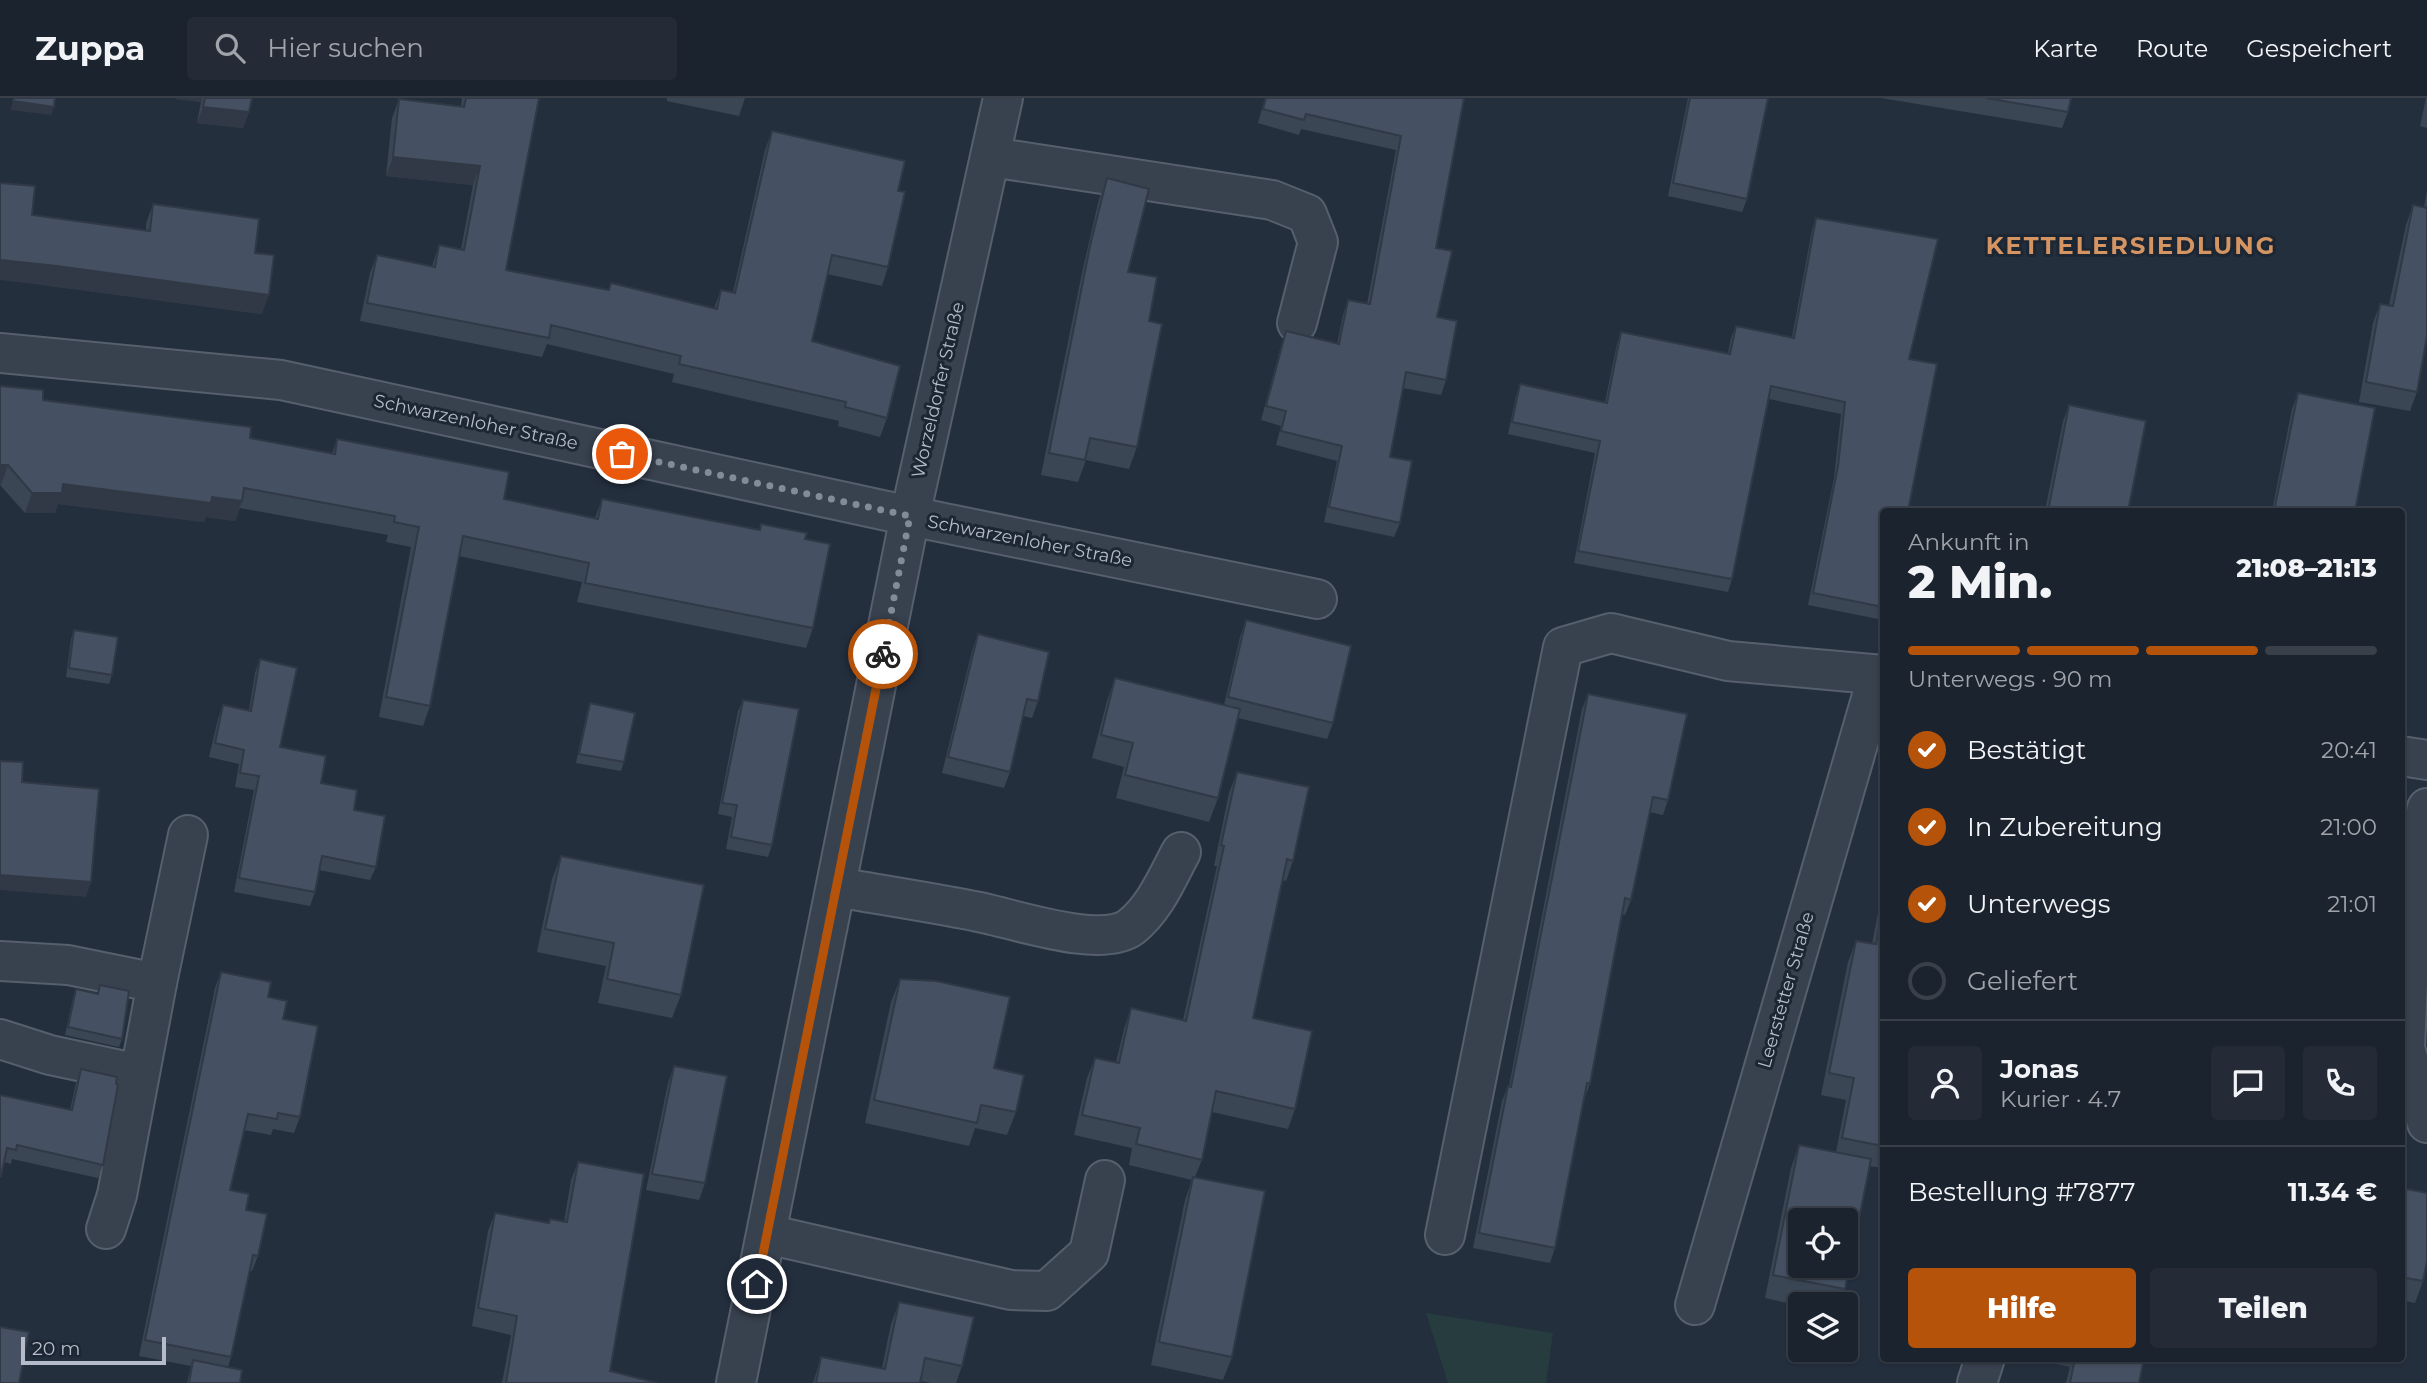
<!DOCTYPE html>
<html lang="de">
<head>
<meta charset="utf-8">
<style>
  body { margin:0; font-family:Montserrat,sans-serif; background:#242b36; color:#f1f3f6; height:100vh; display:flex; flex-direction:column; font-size:26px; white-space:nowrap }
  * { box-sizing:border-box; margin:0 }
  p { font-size:23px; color:#a0a4aa }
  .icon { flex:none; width:38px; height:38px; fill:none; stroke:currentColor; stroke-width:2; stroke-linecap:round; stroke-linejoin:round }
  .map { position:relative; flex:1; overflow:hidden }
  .panel { position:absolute; left:1880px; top:410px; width:525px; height:854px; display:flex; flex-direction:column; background:#1b232e; border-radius:7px; box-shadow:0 2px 5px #0004,0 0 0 2px #39404a }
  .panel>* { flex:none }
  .fabs { position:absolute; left:1788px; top:1110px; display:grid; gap:14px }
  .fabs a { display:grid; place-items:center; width:70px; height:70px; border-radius:7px; background:#1b232e; box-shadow:0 2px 5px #0004,0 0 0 2px #39404a; font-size:35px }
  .scale { position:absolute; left:21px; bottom:18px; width:145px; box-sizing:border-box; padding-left:7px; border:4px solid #b4bcc9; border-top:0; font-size:19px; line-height:24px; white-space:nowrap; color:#b4bcc9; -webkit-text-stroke:5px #1d2633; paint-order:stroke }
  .pin { position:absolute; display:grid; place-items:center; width:60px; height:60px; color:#fff; margin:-30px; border:4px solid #fff; border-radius:50%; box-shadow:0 2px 7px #0007 }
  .courier { position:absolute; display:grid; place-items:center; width:70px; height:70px; margin:-35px; border:5px solid #b45309; border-radius:50%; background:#fff; color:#222; box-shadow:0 2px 9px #0007 }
  .overview em { font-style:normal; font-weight:800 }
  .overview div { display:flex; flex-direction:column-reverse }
  .overview { display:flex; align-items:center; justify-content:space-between; height:119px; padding:0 28px }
  h1 { font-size:46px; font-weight:800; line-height:52px }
  .bar { display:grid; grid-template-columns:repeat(4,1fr); gap:10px 7px; align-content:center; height:84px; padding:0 28px }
  .bar i { height:9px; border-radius:5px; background:#39404a }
  .bar .current { background:#b45309 }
  .bar p { grid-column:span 4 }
  .line { display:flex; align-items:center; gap:18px; padding:0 28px; border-top:2px solid #39404a }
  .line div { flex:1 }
  .round { display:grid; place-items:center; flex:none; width:74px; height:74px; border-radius:7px; background:#242b36 }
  ol { padding:0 28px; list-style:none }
  li { display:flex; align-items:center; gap:21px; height:77px }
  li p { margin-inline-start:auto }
  li .icon { padding:7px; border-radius:50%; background:#b45309; color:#fff; stroke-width:4 }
  li:last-child { color:#a0a4aa }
  li i { width:38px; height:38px; border:4px solid #39404a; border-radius:50% }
  .button { display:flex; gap:14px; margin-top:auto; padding:14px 28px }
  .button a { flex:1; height:80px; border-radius:7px; background:#b45309; color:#fff; font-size:28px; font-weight:800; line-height:80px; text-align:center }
  .button a+a { background:#242b36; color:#f1f3f6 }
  header { display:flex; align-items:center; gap:42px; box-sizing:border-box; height:98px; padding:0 35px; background:#1b232e; border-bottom:2px solid #39404a }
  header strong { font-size:33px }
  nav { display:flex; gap:38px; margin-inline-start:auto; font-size:24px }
  .search { width:490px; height:63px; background:#242b36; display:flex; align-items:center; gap:18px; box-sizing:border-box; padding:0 24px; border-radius:7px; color:#a0a4aa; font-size:26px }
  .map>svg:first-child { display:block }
  .green { fill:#263c3f }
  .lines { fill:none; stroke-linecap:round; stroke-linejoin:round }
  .minor-casing { stroke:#565f6c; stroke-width:42 }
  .minor { stroke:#38414e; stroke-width:38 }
  .wall { fill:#3b4654 }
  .shaded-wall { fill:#303945 }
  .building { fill:#455162; stroke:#303945; stroke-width:2; fill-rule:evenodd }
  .done { stroke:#828b98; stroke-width:7; stroke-dasharray:0 12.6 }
  .route { stroke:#b45309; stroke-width:9 }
  .labels { text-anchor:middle; stroke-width:6; stroke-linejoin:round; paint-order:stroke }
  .street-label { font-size:18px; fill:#b4bcc9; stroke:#1d2633 }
  .district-label { font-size:24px; font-weight:bold; letter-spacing:2px; fill:#d59563; stroke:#1d2633 }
</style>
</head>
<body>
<header>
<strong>Zuppa</strong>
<div class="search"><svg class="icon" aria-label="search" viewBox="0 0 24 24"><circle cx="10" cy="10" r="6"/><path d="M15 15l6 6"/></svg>Hier suchen</div>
<nav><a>Karte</a><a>Route</a><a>Gespeichert</a></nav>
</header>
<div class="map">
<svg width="2427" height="1285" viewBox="0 0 2427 1285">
  <rect width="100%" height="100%" fill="#242f3e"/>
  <polygon class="green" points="1426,1215 1553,1235 1546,1285 1448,1285"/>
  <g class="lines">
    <defs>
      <g id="minor">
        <polyline points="991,59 1272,102 1307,116 1318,144 1297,225"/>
        <polyline points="0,255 281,282 910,418 1317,501"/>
        <polyline points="2401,658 2427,662"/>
        <polyline points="2427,710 2413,774 2405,950 2427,1025"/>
        <path d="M836 789C882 797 928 804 974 813 1009 819 1100 852 1131 829 1155 810 1167 780 1181 754"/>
        <polyline points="0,863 68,867 157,885 117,1097 106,1131"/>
        <polyline points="157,885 188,737"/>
        <polyline points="0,941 50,957 139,976"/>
        <polyline points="767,1136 1011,1192 1047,1193 1089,1155 1105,1082"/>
        <polyline points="1445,1137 1563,549 1611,535 1728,563 1883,577"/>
        <polyline points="1695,1207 1878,577"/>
        <polyline points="736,1285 910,418 1003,0"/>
        <polyline points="1977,1285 1985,1260"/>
      </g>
    </defs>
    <use href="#minor" class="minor-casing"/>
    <use href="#minor" class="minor"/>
  </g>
  <g class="wall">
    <polygon points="176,0 252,0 249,14 243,30 197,25 201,4 176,1"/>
    <polygon points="462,0 539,0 506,172 608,192 611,185 714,210 721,192 733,194 765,52 772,33 898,93 888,169 882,188 827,176 812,243 887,320 880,339 838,328 839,323 672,284 674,276 547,246 542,259 360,223 370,175 377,157 432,168 439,147 461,151 473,87 386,78 392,20 399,1 461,8"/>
    <polygon points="667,0 745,0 739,18 667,3"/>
    <polygon points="1265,0 1464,0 1436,150 1437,219 1446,282 1441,297 1403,290 1390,359 1400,425 1394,439 1324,424 1337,363 1276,347 1281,328 1261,322 1281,248 1286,233 1337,246 1343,217 1348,202 1367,206 1396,52 1301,31 1299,37 1258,25"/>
    <polygon points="1688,0 1768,0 1747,101 1742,114 1668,98"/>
    <polygon points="1881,0 2071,0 2068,14 2062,30"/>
    <polygon points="2426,0 2427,0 2427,30 2420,28"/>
    <polygon points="1107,80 1128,174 1149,223 1137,349 1129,371 1086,362 1078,384 1041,377 1083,170 1099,101"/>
    <polygon points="2427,92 2427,238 2417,294 2410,313 2359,304 2373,225 2380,206 2389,207 2406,127 2413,107 2424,109"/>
    <polygon points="153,106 255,155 262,216 50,188 32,117 146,132 146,126"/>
    <polygon points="1816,120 1909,261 1883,413 1883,522 1808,507 1834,380 1841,316 1769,301 1732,481 1728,494 1574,465 1595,355 1508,336 1516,298 1520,286 1605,304 1617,246 1621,234 1728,255 1731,240 1736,228 1792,239 1812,132"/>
    <polygon points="0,288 43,302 332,356 337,341 504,401 595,420 602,401 759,432 761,426 805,441 813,530 806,550 577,504 582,484 459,458 430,608 423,628 379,619 411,449 386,444 388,437 240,410 235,423 206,419 204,424 58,406 55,415 25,415 0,387"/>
    <polygon points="2298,295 2355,413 2272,413 2292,311"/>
    <polygon points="2069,307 2128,413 2045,413 2063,323"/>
    <polygon points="1246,522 1333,625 1327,641 1238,620 1218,700 1209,724 1116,700 1124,669 1092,660 1107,603 1115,580 1224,607 1240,539"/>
    <polygon points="74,532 112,577 109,586 66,579 71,541"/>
    <polygon points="978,536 1038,603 1032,620 1023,618 1010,674 1004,690 942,675 972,553"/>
    <polygon points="260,561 280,649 321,685 354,712 376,769 370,782 319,772 315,794 310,808 234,794 254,692 235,689 239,666 209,659 218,621 223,607 249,612 255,575"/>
    <polygon points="1588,596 1668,702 1663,717 1649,714 1631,802 1625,817 1622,816 1590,986 1584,1001 1555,1150 1550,1165 1473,1150 1502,1003 1508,988 1509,988 1582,611"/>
    <polygon points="743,602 772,747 768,759 726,751 732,719 718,716 738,613"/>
    <polygon points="590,605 624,664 621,673 576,665 587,614"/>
    <polygon points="1237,674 1293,763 1286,783 1282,782 1253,920 1295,1011 1288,1031 1212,1014 1202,1062 1195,1079 1232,1259 1223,1282 1151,1267 1185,1102 1192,1082 1129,1067 1132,1050 1074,1037 1087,980 1095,960 1116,964 1124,931 1131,910 1183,922 1217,768 1214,768 1229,695"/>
    <polygon points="561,758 681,897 672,920 598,905 606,868 537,854 552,781"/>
    <polygon points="1883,789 1883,1067 1882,1070 1870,1068 1845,1191 1840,1206 1801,1206 1801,1208 1765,1200 1791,1070 1799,1047 1836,1054 1846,1002 1821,997 1848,864 1856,843 1872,846"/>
    <polygon points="221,874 268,899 283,921 300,1019 294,1035 273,1031 271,1037 244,1032 230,1092 246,1112 258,1158 252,1173 250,1173 231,1259 228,1269 240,1285 187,1285 191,1268 139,1258 215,890"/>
    <polygon points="900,881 994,970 1016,1014 1007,1037 975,1030 969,1048 865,1025 891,904"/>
    <polygon points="100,887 122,941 119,949 65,937 73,900 76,891 97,895"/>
    <polygon points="674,968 705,1085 699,1102 646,1092 668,985"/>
    <polygon points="81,971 103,1067 98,1080 12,1061 11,1066 4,1064 0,997 70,1012 76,985"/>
    <polygon points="578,1064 610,1273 657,1285 502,1285 511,1237 472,1228 488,1133 495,1115 549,1125 564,1124 571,1082"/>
    <polygon points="2401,1090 2423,1183 2415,1205 2401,1202"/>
    <polygon points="899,1204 962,1268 956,1285 931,1285 921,1283 920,1285 813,1285 821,1259 882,1270 891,1226"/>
    <polygon points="2034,1260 2144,1260 2139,1285 2066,1285 2070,1269 2033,1261"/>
  </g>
  <g class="shaded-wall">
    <polygon points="176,0 202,0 201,4 176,1"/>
    <polygon points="13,3 54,9 51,17 10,12"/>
    <polygon points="203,9 249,14 243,30 197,25"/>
    <polygon points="393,59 480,68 473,87 386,78"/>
    <polygon points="0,162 57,168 269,197 262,216 50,188 0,182"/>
    <polygon points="0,367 8,367 1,387 0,387"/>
    <polygon points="63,386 212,399 242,403 235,423 206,419 204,424 58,406 55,415 25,415 32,395"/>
    <polygon points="0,777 91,784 86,799 0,792"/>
  </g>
  <g class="building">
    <polygon points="14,0 55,0 54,9 13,3"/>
    <polygon points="205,0 252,0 249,14 203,9"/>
    <polygon points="466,0 539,0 506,172 609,192 611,185 717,211 721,192 735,195 772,33 905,63 898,93 905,94 888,169 832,157 812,243 900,268 887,320 845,309 846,304 679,266 681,258 551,227 549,240 367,205 377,157 435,169 439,147 464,152 480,68 393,59 399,1 464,9"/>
    <polygon points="1266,0 1464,0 1436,150 1452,153 1437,219 1457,223 1446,282 1406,274 1390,359 1412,363 1400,425 1329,409 1342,348 1281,333 1286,313 1266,308 1286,233 1339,246 1348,202 1370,206 1401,38 1306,16 1304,22 1263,11"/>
    <polygon points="1690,0 1768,0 1747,101 1673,85"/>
    <polygon points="1986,0 2071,0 2068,14"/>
    <polygon points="1107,80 1149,91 1128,174 1157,179 1149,223 1162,226 1137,349 1090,340 1085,362 1049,355 1090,148"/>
    <polygon points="0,85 35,88 32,117 150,133 153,106 259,121 255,155 274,157 269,197 57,168 0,162"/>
    <polygon points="2413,107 2427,110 2427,108 2427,238 2417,294 2366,284 2380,206 2393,208"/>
    <polygon points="1816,120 1938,141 1909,261 1937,266 1908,413 1883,413 1883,509 1813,495 1838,368 1845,304 1771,288 1732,481 1578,453 1600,343 1512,324 1520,286 1607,305 1621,234 1730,256 1736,228 1794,240"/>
    <polygon points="0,288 43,292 43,302 251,329 250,340 335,356 337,341 509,374 504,401 598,421 602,401 760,432 761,426 807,435 805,441 830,446 813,530 585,485 589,465 463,438 430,608 386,599 419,429 394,424 395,418 244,390 242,403 212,399 211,405 63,386 62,395 32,395 8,367 0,367"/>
    <polygon points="2298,295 2375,310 2355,413 2274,413"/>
    <polygon points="2069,307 2146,323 2128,413 2048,413"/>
    <polygon points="1246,522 1351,548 1333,625 1228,599"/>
    <polygon points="74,532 118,539 112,577 69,570"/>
    <polygon points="978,536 1049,554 1038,603 1027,601 1010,674 948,659"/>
    <polygon points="260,561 297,570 280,649 326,658 321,685 357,692 354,712 385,718 376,769 322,758 315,794 239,780 259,678 240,675 244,652 215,645 223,607 251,613"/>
    <polygon points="1115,580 1240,611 1218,700 1125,677 1133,645 1101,637"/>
    <polygon points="1588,596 1687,616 1668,702 1653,699 1631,802 1625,800 1590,986 1587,985 1555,1150 1479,1135 1508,988 1511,989"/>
    <polygon points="743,602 799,611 772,747 731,739 737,707 722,705"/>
    <polygon points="590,605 635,615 624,664 579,656"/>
    <polygon points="0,663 23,664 22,684 99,691 91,784 0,777"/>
    <polygon points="1237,674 1309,689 1293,763 1287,761 1253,920 1312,933 1295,1011 1216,993 1202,1062 1136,1046 1140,1030 1082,1017 1095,960 1119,965 1131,910 1186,923 1224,748 1221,747"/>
    <polygon points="561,758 704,787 681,897 607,881 614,845 545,831"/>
    <polygon points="1883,808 1883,1048 1842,1040 1854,980 1829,975 1856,843 1876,846"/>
    <polygon points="221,874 271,884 268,899 287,903 283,921 318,928 300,1019 278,1015 277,1021 248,1016 230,1092 249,1096 246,1112 267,1116 258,1158 253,1157 231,1259 145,1242"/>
    <polygon points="900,881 936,883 1010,899 994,970 1024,977 1016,1014 981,1007 977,1025 874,1002"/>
    <polygon points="100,887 129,893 122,941 68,929 76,891 98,896"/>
    <polygon points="674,968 727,978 705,1085 652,1076"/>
    <polygon points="81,971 117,979 116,986 118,987 103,1067 17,1047 16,1052 7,1050 1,1078 0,1078 0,997 72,1012"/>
    <path d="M1799 1047 1871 1061 1845 1191 1773 1177ZM1801 1122H1846V1167H1801Z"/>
    <polygon points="578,1064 644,1076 610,1273 657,1285 506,1285 517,1218 478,1210 495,1115 549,1125 550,1121 567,1124"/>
    <polygon points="1193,1079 1265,1093 1232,1259 1159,1244"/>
    <polygon points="2401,1090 2427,1095 2427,1163 2423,1183 2401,1179"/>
    <polygon points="899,1204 974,1219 962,1268 925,1260 920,1285 816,1285 821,1259 885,1271"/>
    <polygon points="0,1229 29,1234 19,1285 0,1285"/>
    <polygon points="2075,1260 2144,1260 2139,1285 2070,1285"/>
    <polygon points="193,1262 242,1272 240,1285 189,1285"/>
  </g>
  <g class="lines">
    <polyline class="done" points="622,356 910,418 883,556"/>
    <polyline class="route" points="757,1186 883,556"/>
  </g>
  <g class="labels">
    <g class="street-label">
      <text transform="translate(938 292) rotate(-77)" y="6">Worzeldorfer Straße</text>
      <text transform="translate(476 324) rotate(12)" y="6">Schwarzenloher Straße</text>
      <text transform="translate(1030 443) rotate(11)" y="6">Schwarzenloher Straße</text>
      <text transform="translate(1786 892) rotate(-74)" y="6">Leerstetter Straße</text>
    </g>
    <g class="district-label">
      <text x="2131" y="156">KETTELERSIEDLUNG</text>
    </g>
  </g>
</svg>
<div class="fabs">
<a><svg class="icon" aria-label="locate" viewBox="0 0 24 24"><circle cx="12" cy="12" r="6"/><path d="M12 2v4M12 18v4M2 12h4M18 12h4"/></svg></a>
<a><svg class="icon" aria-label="layers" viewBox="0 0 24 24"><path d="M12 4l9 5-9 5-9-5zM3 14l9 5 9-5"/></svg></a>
</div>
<div class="scale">20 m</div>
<div class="pin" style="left:622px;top:356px;background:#ea580c"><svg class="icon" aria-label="bag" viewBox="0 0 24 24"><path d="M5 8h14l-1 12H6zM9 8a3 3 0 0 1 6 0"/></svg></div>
<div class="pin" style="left:757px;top:1186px;background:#1f2937"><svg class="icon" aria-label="home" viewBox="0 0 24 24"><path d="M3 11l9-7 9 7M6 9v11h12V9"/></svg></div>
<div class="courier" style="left:883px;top:556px"><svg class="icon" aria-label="bike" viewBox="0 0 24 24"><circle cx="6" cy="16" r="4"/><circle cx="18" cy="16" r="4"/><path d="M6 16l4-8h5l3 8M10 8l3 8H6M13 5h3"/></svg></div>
<section class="panel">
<div class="overview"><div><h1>2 Min.</h1><p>Ankunft in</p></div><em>21:08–21:13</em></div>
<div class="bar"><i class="current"></i><i class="current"></i><i class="current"></i><i></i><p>Unterwegs · 90 m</p></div>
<ol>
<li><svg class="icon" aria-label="check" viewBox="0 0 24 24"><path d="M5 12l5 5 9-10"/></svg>Bestätigt<p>20:41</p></li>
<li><svg class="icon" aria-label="check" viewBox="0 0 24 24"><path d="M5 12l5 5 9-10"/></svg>In Zubereitung<p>21:00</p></li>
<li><svg class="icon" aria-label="check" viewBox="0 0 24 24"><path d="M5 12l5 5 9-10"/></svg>Unterwegs<p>21:01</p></li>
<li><i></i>Geliefert</li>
</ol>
<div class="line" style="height:126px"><a class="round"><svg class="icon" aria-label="person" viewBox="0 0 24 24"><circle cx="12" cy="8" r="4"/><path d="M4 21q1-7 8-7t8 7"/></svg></a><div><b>Jonas</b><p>Kurier · 4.7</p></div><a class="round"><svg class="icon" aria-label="chat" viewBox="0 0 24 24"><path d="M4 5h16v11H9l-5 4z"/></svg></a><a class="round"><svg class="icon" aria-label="phone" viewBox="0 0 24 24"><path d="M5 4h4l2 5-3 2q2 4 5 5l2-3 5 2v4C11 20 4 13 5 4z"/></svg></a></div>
<div class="line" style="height:91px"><div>Bestellung #7877</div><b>11.34 €</b></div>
<div class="button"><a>Hilfe</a><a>Teilen</a></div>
</section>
</div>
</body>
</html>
